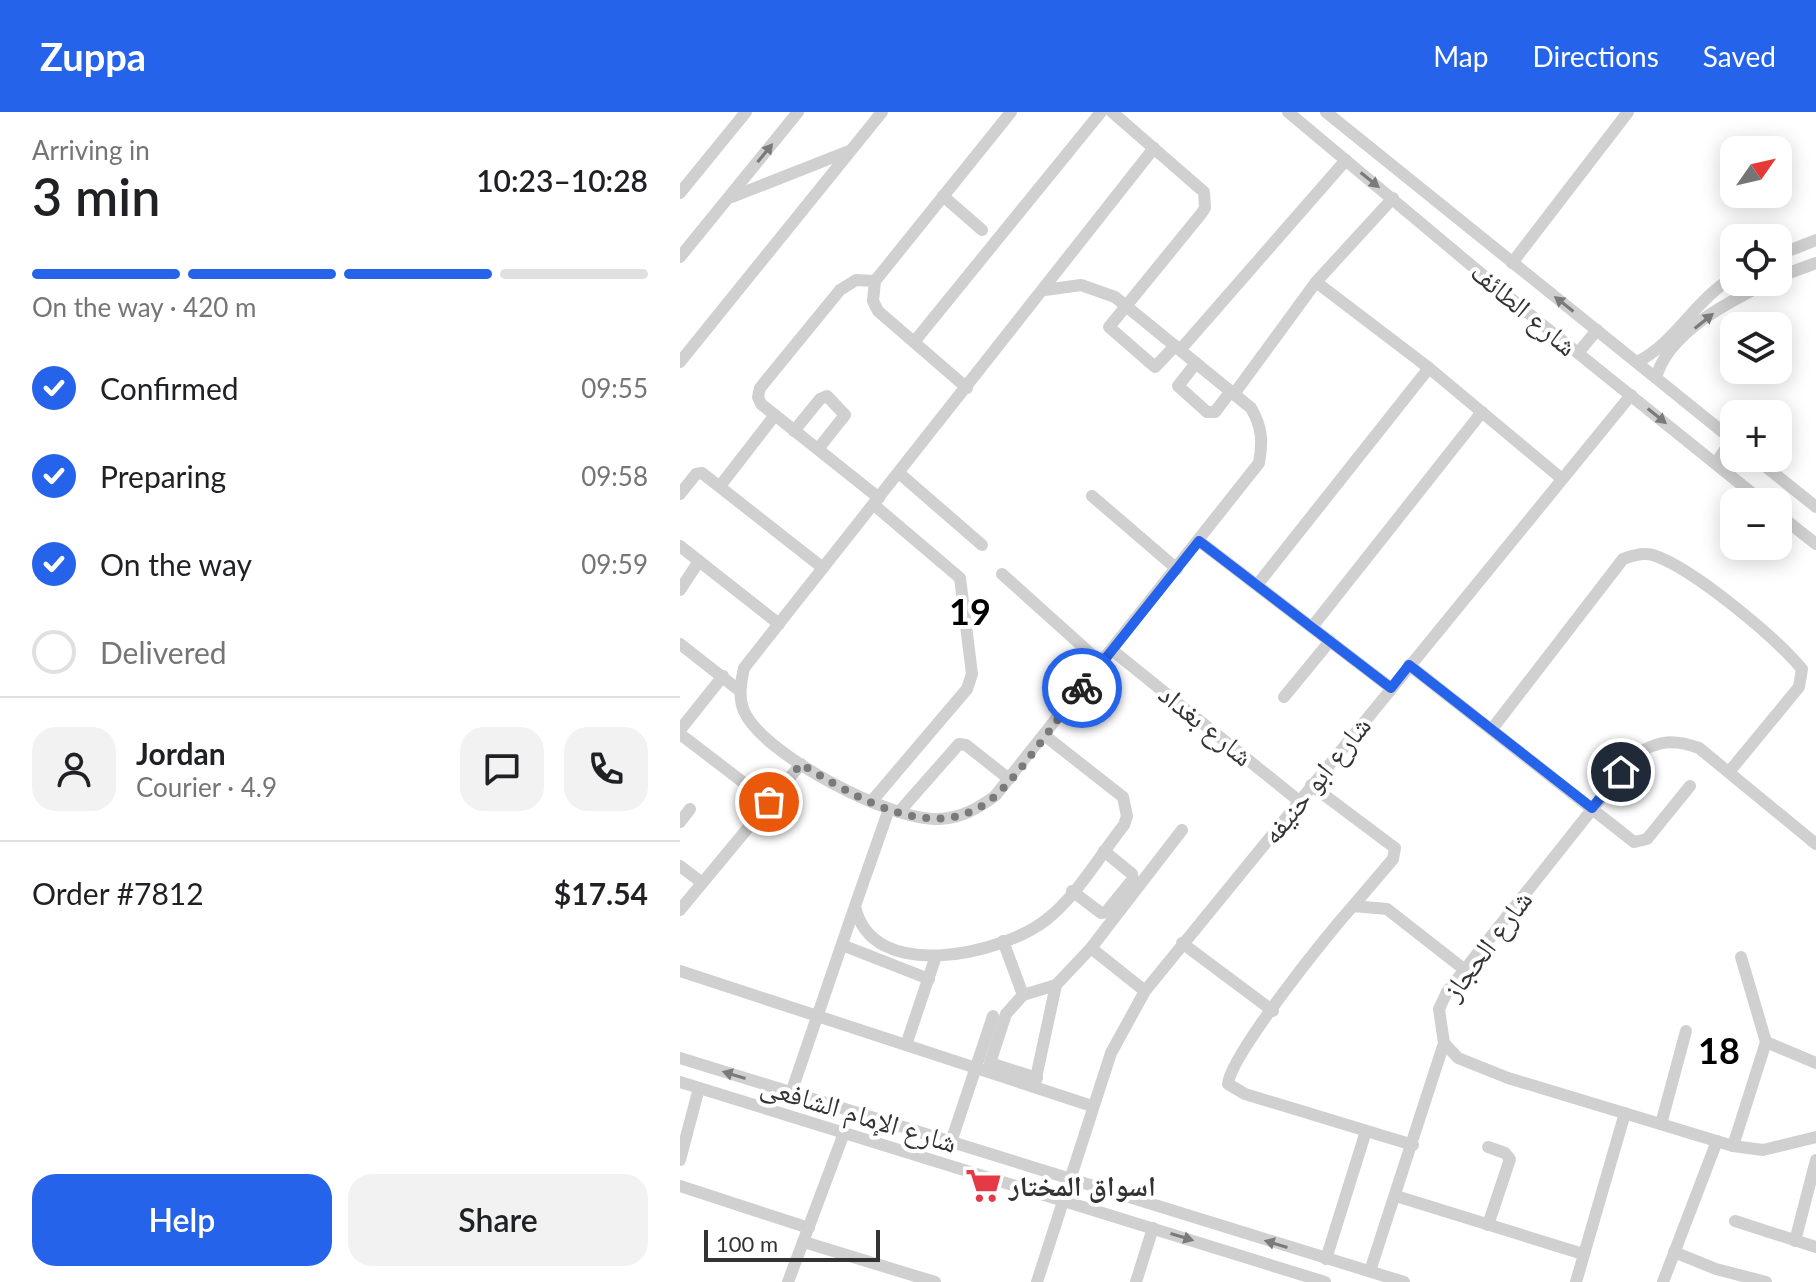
<!DOCTYPE html>
<html lang="en">
<head>
<meta charset="utf-8">
<style>
  body { margin:0; font-family:Lato,"Noto Naskh Arabic",sans-serif; background:#f2f2f2; color:#202124; height:100vh; display:flex; flex-direction:column; font-size:30px; white-space:nowrap }
  * { box-sizing:border-box; margin:0 }
  p { font-size:26px; color:#757577 }
  .icon { flex:none; width:44px; height:44px; fill:none; stroke:currentColor; stroke-width:2; stroke-linecap:round; stroke-linejoin:round }
  .map { position:relative; flex:1; overflow:hidden }
  .sheet { display:flex; flex-direction:column; background:#fff; width:680px }
  .sheet>* { flex:none }
  .needle { width:52px; rotate:56deg }
  .controls { position:absolute; left:1040px; top:24px; display:grid; gap:16px }
  .controls a { display:grid; place-items:center; width:72px; height:72px; border-radius:16px; background:#fff; box-shadow:0 4px 20px #0003; font-size:40px }
  .scale { position:absolute; left:24px; bottom:20px; width:176px; box-sizing:border-box; padding-left:8px; border:4px solid #333; border-top:0; font-size:22px; line-height:28px; white-space:nowrap; color:#333; -webkit-text-stroke:6px #fff; paint-order:stroke }
  .pin { position:absolute; display:grid; place-items:center; width:68px; height:68px; color:#fff; margin:-34px; border:4px solid #fff; border-radius:50%; box-shadow:0 2px 8px #0007 }
  .courier { position:absolute; display:grid; place-items:center; width:80px; height:80px; margin:-40px; border:6px solid #2563eb; border-radius:50%; background:#fff; color:#222; box-shadow:0 2px 10px #0007 }
  .headline em { font-style:normal; font-weight:600 }
  .headline div { display:flex; flex-direction:column-reverse }
  .headline { display:flex; align-items:center; justify-content:space-between; height:136px; padding:0 32px }
  h1 { font-size:52px; font-weight:600; line-height:60px }
  .bar { display:grid; grid-template-columns:repeat(4,1fr); gap:12px 8px; align-content:center; height:96px; padding:0 32px }
  .bar i { height:10px; border-radius:6px; background:#e0e0e0 }
  .bar .active { background:#2563eb }
  .bar p { grid-column:span 4 }
  .line { display:flex; align-items:center; gap:20px; padding:0 32px; border-top:2px solid #e0e0e0 }
  .line div { flex:1 }
  .round { display:grid; place-items:center; flex:none; width:84px; height:84px; border-radius:24px; background:#f2f2f2 }
  ol { padding:0 32px; list-style:none }
  li { display:flex; align-items:center; gap:24px; height:88px }
  li p { margin-inline-start:auto }
  li .icon { padding:8px; border-radius:50%; background:#2563eb; color:#fff; stroke-width:4 }
  li:last-child { color:#757577 }
  li i { width:44px; height:44px; border:4px solid #e0e0e0; border-radius:50% }
  .cta { display:flex; gap:16px; margin-top:auto; padding:16px 32px }
  .cta a { flex:1; height:92px; border-radius:24px; background:#2563eb; color:#fff; font-size:32px; font-weight:600; line-height:92px; text-align:center }
  .cta a+a { background:#f2f2f2; color:#202124 }
  header { display:flex; align-items:center; gap:48px; box-sizing:border-box; height:112px; padding:0 40px; background:#2563eb; color:#fff }
  header strong { font-size:38px }
  nav { display:flex; gap:44px; margin-inline-start:auto; font-size:28px }
  main { display:flex; flex:1; min-height:0 }
  .map>svg:first-child { display:block }
  .lines { fill:none; stroke-linecap:round; stroke-linejoin:round }
  .minor { stroke:#d0d0d0; stroke-width:12 }
  .oneway { fill:#7a7a7a }
  .done { stroke:#7a7a7a; stroke-width:8; stroke-dasharray:0 14.4 }
  .route { stroke:#2563eb; stroke-width:10 }
  .labels { text-anchor:middle; stroke-width:8; stroke-linejoin:round; paint-order:stroke }
  .street-label { font-size:28px; fill:#333; stroke:#fff }
  .poi-label { font-size:28px; font-weight:bold; fill:#333; stroke:#fff; text-anchor:start }
  .district-label { font-size:36px; font-weight:bold; fill:#000; stroke:#fff }
</style>
</head>
<body>
<header>
<strong>Zuppa</strong>
<nav><a>Map</a><a>Directions</a><a>Saved</a></nav>
</header>
<main>
<section class="sheet">
<div class="headline"><div><h1>3 min</h1><p>Arriving in</p></div><em>10:23–10:28</em></div>
<div class="bar"><i class="active"></i><i class="active"></i><i class="active"></i><i></i><p>On the way · 420 m</p></div>
<ol>
<li><svg class="icon" aria-label="check" viewBox="0 0 24 24"><path d="M5 12l5 5 9-10"/></svg>Confirmed<p>09:55</p></li>
<li><svg class="icon" aria-label="check" viewBox="0 0 24 24"><path d="M5 12l5 5 9-10"/></svg>Preparing<p>09:58</p></li>
<li><svg class="icon" aria-label="check" viewBox="0 0 24 24"><path d="M5 12l5 5 9-10"/></svg>On the way<p>09:59</p></li>
<li><i></i>Delivered</li>
</ol>
<div class="line" style="height:144px"><a class="round"><svg class="icon" aria-label="person" viewBox="0 0 24 24"><circle cx="12" cy="8" r="4"/><path d="M4 21q1-7 8-7t8 7"/></svg></a><div><b>Jordan</b><p>Courier · 4.9</p></div><a class="round"><svg class="icon" aria-label="chat" viewBox="0 0 24 24"><path d="M4 5h16v11H9l-5 4z"/></svg></a><a class="round"><svg class="icon" aria-label="phone" viewBox="0 0 24 24"><path d="M5 4h4l2 5-3 2q2 4 5 5l2-3 5 2v4C11 20 4 13 5 4z"/></svg></a></div>
<div class="line" style="height:104px"><div>Order #7812</div><b>$17.54</b></div>
<div class="cta"><a>Help</a><a>Share</a></div>
</section>
<div class="map">
<svg width="1136" height="1170" viewBox="0 0 1136 1170">
  <rect width="100%" height="100%" fill="#fff"/>
  <g class="lines">
    <g class="minor">
      <polyline points="432,0 524,80 525,96 521,102 429,215 475,255 495,234"/>
      <polyline points="608,0 853,205 1083,390"/>
      <polyline points="646,0 1054,329"/>
      <polyline points="0,81 66,0"/>
      <polyline points="263,84 302,118"/>
      <polyline points="52,85 169,39"/>
      <polyline points="1098,143 1136,128"/>
      <polyline points="0,145 118,0"/>
      <polyline points="832,151 948,0"/>
      <polyline points="1098,165 1136,151"/>
      <polyline points="195,169 176,168 160,178 80,276 78,285 81,292 199,386"/>
      <polyline points="636,170 749,256 882,367"/>
      <path d="M365 178 401 173 435 185 571 296C582 315 583 329 579 351L315 684C297 697 281 706 259 707 212 710 82 642 64 599 58 585 61 570 64 556L474 36"/>
      <polyline points="234,230 421,0"/>
      <polyline points="500,238 666,48"/>
      <polyline points="898,241 917,218"/>
      <polyline points="0,250 202,0"/>
      <path d="M957 250C996 231 1016 186 1054 165"/>
      <polyline points="516,251 498,274 527,300 535,300 551,279"/>
      <path d="M976 266C988 220 1050 189 1089 170"/>
      <polyline points="287,276 198,199 193,189 195,169 331,0"/>
      <polyline points="554,282 636,170 713,86"/>
      <polyline points="114,319 140,287 147,284 165,303 138,337"/>
      <polyline points="1075,346 1136,395"/>
      <polyline points="1036,351 1052,327"/>
      <polyline points="219,361 302,433"/>
      <polyline points="40,374 95,303"/>
      <polyline points="0,382 16,362 22,361 143,456"/>
      <polyline points="412,384 497,457"/>
      <polyline points="1098,402 1136,432"/>
      <polyline points="519,429 711,576"/>
      <polyline points="0,434 99,512"/>
      <polyline points="322,462 421,551"/>
      <polyline points="577,473 749,256"/>
      <polyline points="0,478 19,449"/>
      <polyline points="632,515 802,300"/>
      <polyline points="0,532 60,579"/>
      <polyline points="432,538 619,689"/>
      <polyline points="729,553 954,730 967,727 1010,674"/>
      <polyline points="604,585 650,529"/>
      <path d="M812 617 943 447C953 443 963 440 973 443 1013 456 1095 525 1122 557L1119 575 1049 660"/>
      <polyline points="0,618 43,564"/>
      <polyline points="0,622 89,690"/>
      <polyline points="631,673 715,736 713,747 673,794"/>
      <polyline points="191,690 287,577 292,562 280,466 194,393"/>
      <path d="M209 697 175 794C191 872 321 843 366 808 397 784 420 743 444 713L447 704 443 685 364 623"/>
      <polyline points="219,700 279,632 286,633 329,667"/>
      <polyline points="0,710 10,697"/>
      <path d="M1136 732 1019 636C994 627 980 628 956 642L767 880 759 897 764 931 778 946 828 966 1053 1034 1083 1038 1136 1025"/>
      <polyline points="0,754 21,770"/>
      <polyline points="392,779 421,801 426,800 453,767 452,762 424,739"/>
      <polyline points="0,798 121,652"/>
      <polyline points="323,829 343,883 376,873"/>
      <polyline points="502,831 593,899"/>
      <polyline points="162,833 249,867"/>
      <polyline points="411,836 465,879"/>
      <polyline points="0,859 412,994"/>
      <polyline points="343,883 326,902 310,951 357,966"/>
      <polyline points="1086,930 1136,951"/>
      <polyline points="226,933 256,844"/>
      <polyline points="0,946 724,1170"/>
      <polyline points="0,970 645,1170"/>
      <polyline points="354,975 376,873 411,836 502,718"/>
      <polyline points="111,981 174,797"/>
      <polyline points="981,1012 1006,919"/>
      <polyline points="271,1030 313,904"/>
      <path d="M733 1033 565 982 548 972C550 944 649 820 673 794L707 797 785 858"/>
      <polyline points="1053,1034 1086,930 1061,845"/>
      <polyline points="808,1035 825,1041 830,1047 808,1113"/>
      <polyline points="0,1048 19,976"/>
      <polyline points="0,1074 129,1116"/>
      <polyline points="716,1084 903,1142"/>
      <polyline points="1055,1109 1136,1135"/>
      <polyline points="1115,1129 1136,1048"/>
      <polyline points="124,1130 255,1170"/>
      <polyline points="994,1140 1036,1157 1086,1170"/>
      <polyline points="646,1147 686,1019"/>
      <polyline points="690,1159 764,931"/>
      <polyline points="108,1170 164,1021"/>
      <polyline points="357,1170 431,941 465,879 951,283"/>
      <polyline points="456,1170 473,1116"/>
      <polyline points="896,1170 945,1001"/>
      <polyline points="983,1170 1037,1029"/>
    </g>
  </g>
  <defs><path id="oneway-solid" d="M-6-.8H1V-3.2L6.5 0L1 3.2V.8H-6Z" transform="scale(2)"/></defs>
  <g class="oneway">
    <use href="#oneway-solid" transform="translate(85 41) rotate(-51)"/>
    <use href="#oneway-solid" transform="translate(690 68) rotate(39)"/>
    <use href="#oneway-solid" transform="translate(884 192) rotate(-142)"/>
    <use href="#oneway-solid" transform="translate(1024 209) rotate(-39)"/>
    <use href="#oneway-solid" transform="translate(977 304) rotate(39)"/>
    <use href="#oneway-solid" transform="translate(54 963) rotate(-163)"/>
    <use href="#oneway-solid" transform="translate(502 1125) rotate(17)"/>
    <use href="#oneway-solid" transform="translate(596 1132) rotate(-163)"/>
  </g>
  <g class="lines">
    <path class="done" d="M89 690 121 652C175 685 255 735 313 686 341 662 377 606 402 576"/>
    <polyline class="route" points="402,576 519,429 711,576 729,553 912,696 941,660"/>
  </g>
  <defs>
    <symbol id="supermarket-bare" viewBox="-9 -9 18 18"><path d="M-6-5.5h2.5l.6 2H6L4.5 2H-2.5L-4.4-4H-6ZM-1.5 3.2a1.3 1.3 0 1 0 .1 0ZM3 3.2a1.3 1.3 0 1 0 .1 0Z" fill="#e63946" stroke="#fff" stroke-width="2.5" paint-order="stroke"/></symbol>
  </defs>
  <g fill-rule="evenodd">
    <use href="#supermarket-bare" x="278" y="1048" width="51" height="51"/>
  </g>
  <g class="labels">
    <g class="street-label">
      <text transform="translate(844 197) rotate(40)" y="10">شارع الطائف</text>
      <text transform="translate(526 613) rotate(39)" y="10">شارع بغداد</text>
      <text transform="translate(636 668) rotate(-51)" y="10">شارع ابو حنيفه</text>
      <text transform="translate(807 833) rotate(-53)" y="10">شارع الحجاز</text>
      <text transform="translate(179 1002) rotate(17)" y="10">شارع الإمام الشافعى</text>
    </g>
    <g class="poi-label">
      <text x="329" y="1084">اسواق المختار</text>
    </g>
    <g class="district-label">
      <text x="290" y="513">19</text>
      <text x="1039" y="952">18</text>
    </g>
  </g>
</svg>
<div class="controls">
<a><svg class="needle" viewBox="-14 -14 28 28"><path d="M0-13l5 13h-10z" fill="#e53935"/><path d="M0 13l5-13h-10z" fill="#757577"/></svg></a>
<a><svg class="icon" aria-label="locate" viewBox="0 0 24 24"><circle cx="12" cy="12" r="6"/><path d="M12 2v4M12 18v4M2 12h4M18 12h4"/></svg></a>
<a><svg class="icon" aria-label="layers" viewBox="0 0 24 24"><path d="M12 4l9 5-9 5-9-5zM3 14l9 5 9-5"/></svg></a>
<a>+</a>
<a>−</a>
</div>
<div class="scale">100 m</div>
<div class="pin" style="left:89px;top:690px;background:#ea580c"><svg class="icon" aria-label="bag" viewBox="0 0 24 24"><path d="M5 8h14l-1 12H6zM9 8a3 3 0 0 1 6 0"/></svg></div>
<div class="pin" style="left:941px;top:660px;background:#1f2937"><svg class="icon" aria-label="home" viewBox="0 0 24 24"><path d="M3 11l9-7 9 7M6 9v11h12V9"/></svg></div>
<div class="courier" style="left:402px;top:576px"><svg class="icon" aria-label="bike" viewBox="0 0 24 24"><circle cx="6" cy="16" r="4"/><circle cx="18" cy="16" r="4"/><path d="M6 16l4-8h5l3 8M10 8l3 8H6M13 5h3"/></svg></div>
</div>
</main>
</body>
</html>
